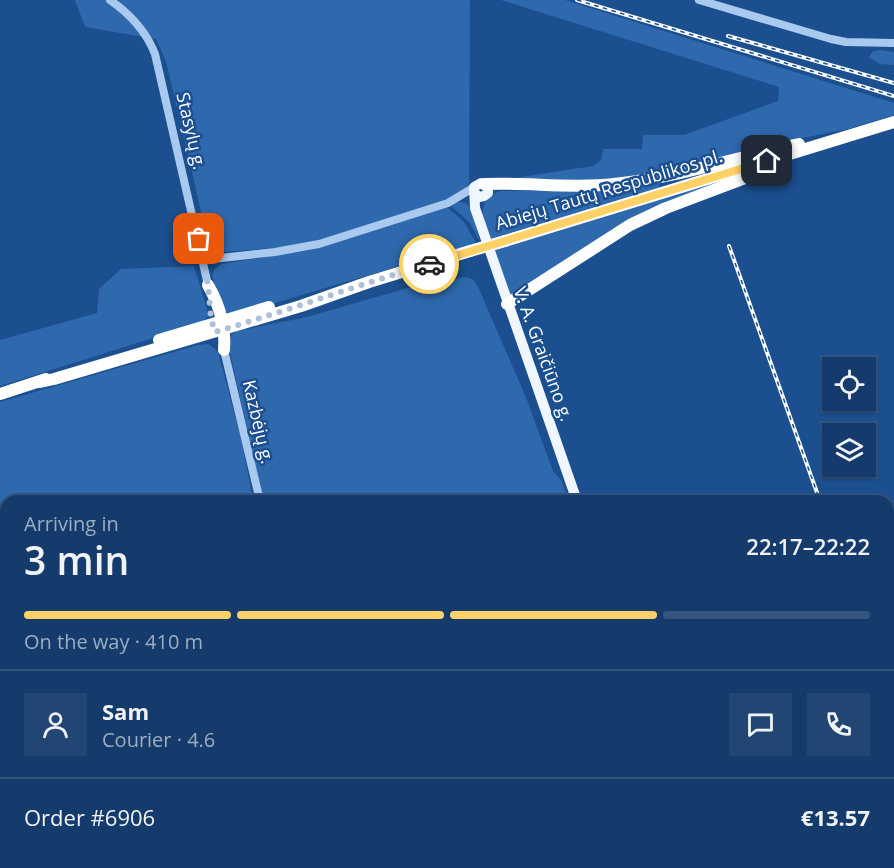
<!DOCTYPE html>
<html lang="en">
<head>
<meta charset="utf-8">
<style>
  body { margin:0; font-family:"Open Sans",sans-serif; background:#214673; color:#f1f3f6; height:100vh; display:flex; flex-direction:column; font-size:22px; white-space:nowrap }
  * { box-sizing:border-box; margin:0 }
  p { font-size:20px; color:#9dadc1 }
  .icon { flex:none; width:33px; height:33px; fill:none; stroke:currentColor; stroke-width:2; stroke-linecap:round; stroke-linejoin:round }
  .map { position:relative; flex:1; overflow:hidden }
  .panel { position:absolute; left:0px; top:495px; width:894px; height:374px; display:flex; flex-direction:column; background:#143b6b; border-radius:18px 18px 0 0; box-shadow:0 2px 4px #0004,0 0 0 2px #33557e }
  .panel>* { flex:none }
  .fabs { position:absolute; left:822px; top:357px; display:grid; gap:12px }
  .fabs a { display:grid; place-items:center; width:54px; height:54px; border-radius:0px; background:#143b6b; box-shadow:0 2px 4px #0004,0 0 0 2px #33557e; font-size:30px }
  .pin { position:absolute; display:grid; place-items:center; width:51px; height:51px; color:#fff; margin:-26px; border-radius:12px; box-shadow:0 3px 9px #0006 }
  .courier { position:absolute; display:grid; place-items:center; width:60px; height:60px; margin:-30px; border:4px solid #ffd166; border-radius:50%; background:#fff; color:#222; box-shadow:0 2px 8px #0007 }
  .headline em { font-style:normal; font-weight:600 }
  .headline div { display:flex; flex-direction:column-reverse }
  .headline { display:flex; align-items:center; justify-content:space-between; height:102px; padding:0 24px }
  h1 { font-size:39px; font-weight:600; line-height:45px }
  .bar { display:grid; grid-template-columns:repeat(4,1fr); gap:9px 6px; align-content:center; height:72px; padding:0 24px }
  .bar i { height:8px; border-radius:4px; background:#33557e }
  .bar .on { background:#ffd166 }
  .bar p { grid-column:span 4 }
  .line { display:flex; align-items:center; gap:15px; padding:0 24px; border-top:2px solid #33557e }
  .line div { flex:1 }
  .round { display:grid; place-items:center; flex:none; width:63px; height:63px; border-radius:0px; background:#214673 }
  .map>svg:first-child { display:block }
  .green { fill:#2e69ad }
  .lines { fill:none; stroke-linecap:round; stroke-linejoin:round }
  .minor { stroke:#a9c9ee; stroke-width:8 }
  .major { stroke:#f0f6ff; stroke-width:10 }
  .highway { stroke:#fff; stroke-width:12 }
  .rail-casing { stroke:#fff; stroke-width:4 }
  .rail { stroke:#1b4f8f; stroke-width:1.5; stroke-dasharray:4.5; stroke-linecap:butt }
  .highway-bridge { stroke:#fff; stroke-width:12 }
  .done { stroke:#afc1d8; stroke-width:6; stroke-dasharray:0 10.8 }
  .route { stroke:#ffd166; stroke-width:8 }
  .labels { text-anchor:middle; stroke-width:5; stroke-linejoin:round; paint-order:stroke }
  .street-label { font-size:18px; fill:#fff; stroke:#1b4f8f }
</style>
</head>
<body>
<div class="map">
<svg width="894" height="868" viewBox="0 0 894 868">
  <rect width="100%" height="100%" fill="#1b4f8f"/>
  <g class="green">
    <polygon points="75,0 114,0 119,2 119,0 470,0 469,183 467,187 448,199 319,240 295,246 213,253 210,250 166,61 156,39 85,27"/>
    <polygon points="501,0 565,0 894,103 894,115 848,129 787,141 672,171 577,183 514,178 593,166 601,160 603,149 642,149 643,135 684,135 778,101 779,87"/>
    <polygon points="880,50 894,52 894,65 880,64 869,57 873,51"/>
    <polygon points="729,178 679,199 511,295 509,292 494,250"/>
    <path d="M658 182 660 188 489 239C483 219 475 201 500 191L580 190Z"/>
    <polygon points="459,202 466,203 472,210 480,242 470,223 452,207 452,205"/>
    <polygon points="447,207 464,222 476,243 235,315 225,312 221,305 212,275 214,270 221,264 311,250"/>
    <polygon points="194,266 207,309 208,316 201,323 0,386 0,340 97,313 99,289 121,269"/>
    <polygon points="466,277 474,280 479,289 527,400 553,471 561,480 569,501 263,501 229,348 231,336 237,331 307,317 418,285"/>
    <polygon points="209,344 218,352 242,442 253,501 6,501 6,862 114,863 102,868 0,868 0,402 198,345"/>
    <polygon points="703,862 705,868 343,868 341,863"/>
  </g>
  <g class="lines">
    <g class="minor">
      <path d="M110 0C130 14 146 31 155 54L208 285"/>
      <polyline points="699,0 831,39 846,42 894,43"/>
      <polyline points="203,260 275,252 319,244 448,203 473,188"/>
      <polyline points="224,350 260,501"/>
      <polyline points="0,579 6,576"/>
      <polyline points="0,841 6,838"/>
      <polyline points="339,862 340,868"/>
    </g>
    <g class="major">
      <polyline points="474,193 479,197 484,196 488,193 488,188 481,183 474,187 475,208 577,501"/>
      <polyline points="888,596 894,594"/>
      <polyline points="708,862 709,868"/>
    </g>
    <g class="highway">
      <path d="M485 184C528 182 571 189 614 184 677 178 737 157 799 144"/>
      <polyline points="505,241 894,122"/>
      <path d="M208 285C220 306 226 327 224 350"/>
      <polyline points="507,304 630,225 666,208 777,166"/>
      <polyline points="159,340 269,307"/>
      <polyline points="40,382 54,379 301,306 369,282 470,251"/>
      <polyline points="0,394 46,379"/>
    </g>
    <defs>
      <g id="rail">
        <polyline points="577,0 894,96"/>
        <polyline points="728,36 894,83"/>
        <polyline points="729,246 820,501"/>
        <polyline points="888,692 894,709"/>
      </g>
    </defs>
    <use href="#rail" class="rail-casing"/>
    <use href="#rail" class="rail"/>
    <polyline class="highway-bridge" points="470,251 505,241"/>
  </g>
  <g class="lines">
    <path class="done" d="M199 239 208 285 211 319 215 332C287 311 357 285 429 264"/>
    <polyline class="route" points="429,264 767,161"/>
  </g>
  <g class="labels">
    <g class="street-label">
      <text transform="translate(191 131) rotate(77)" y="6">Stasylų g.</text>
      <text transform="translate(609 190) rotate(-17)" y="6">Abiejų Tautų Respublikos pl.</text>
      <text transform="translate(543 354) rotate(70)" y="6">V. A. Graičiūno g.</text>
      <text transform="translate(258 422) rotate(77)" y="6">Kazbėjų g.</text>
    </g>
  </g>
</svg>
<div class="fabs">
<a><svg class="icon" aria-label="locate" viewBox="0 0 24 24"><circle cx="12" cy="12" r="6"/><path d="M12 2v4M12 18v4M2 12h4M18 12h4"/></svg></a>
<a><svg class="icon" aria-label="layers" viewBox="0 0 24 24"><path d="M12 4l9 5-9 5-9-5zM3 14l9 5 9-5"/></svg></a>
</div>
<div class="pin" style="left:199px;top:239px;background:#ea580c"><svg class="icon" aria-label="bag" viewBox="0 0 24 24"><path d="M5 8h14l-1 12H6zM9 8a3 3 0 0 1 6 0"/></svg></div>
<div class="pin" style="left:767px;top:161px;background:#1f2937"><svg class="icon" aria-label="home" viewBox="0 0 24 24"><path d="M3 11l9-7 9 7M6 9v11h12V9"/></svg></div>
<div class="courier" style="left:429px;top:264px"><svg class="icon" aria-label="car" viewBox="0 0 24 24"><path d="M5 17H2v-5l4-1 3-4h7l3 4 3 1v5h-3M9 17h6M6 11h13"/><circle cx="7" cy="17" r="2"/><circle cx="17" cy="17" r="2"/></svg></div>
<section class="panel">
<div class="headline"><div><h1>3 min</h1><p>Arriving in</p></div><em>22:17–22:22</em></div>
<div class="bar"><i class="on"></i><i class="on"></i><i class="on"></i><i></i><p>On the way · 410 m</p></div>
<div class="line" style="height:108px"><a class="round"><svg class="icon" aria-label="person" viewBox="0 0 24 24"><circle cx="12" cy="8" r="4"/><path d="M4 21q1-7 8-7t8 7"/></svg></a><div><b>Sam</b><p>Courier · 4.6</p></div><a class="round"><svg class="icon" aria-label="chat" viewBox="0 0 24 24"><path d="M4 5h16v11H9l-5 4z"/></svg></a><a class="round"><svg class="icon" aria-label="phone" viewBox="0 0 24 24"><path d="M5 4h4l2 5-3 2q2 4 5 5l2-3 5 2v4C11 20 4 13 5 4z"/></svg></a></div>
<div class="line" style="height:78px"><div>Order #6906</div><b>€13.57</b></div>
</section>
</div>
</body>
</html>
